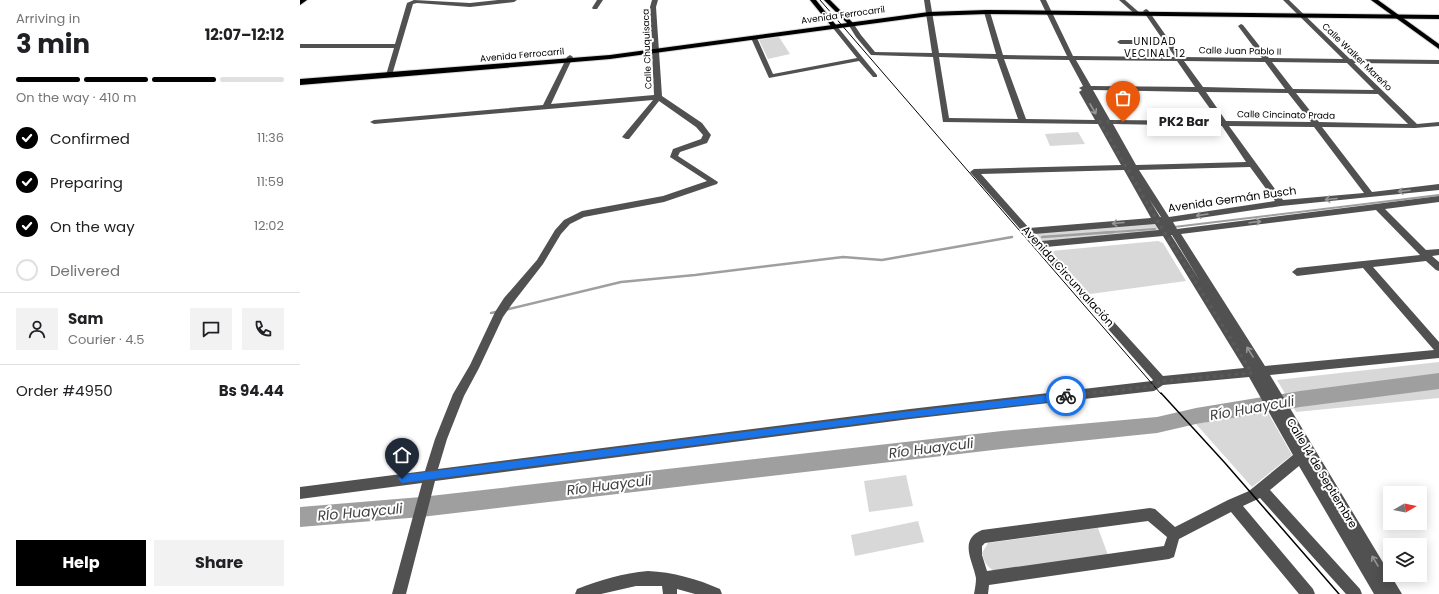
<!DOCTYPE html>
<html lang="en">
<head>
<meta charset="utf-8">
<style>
  body { margin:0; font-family:Poppins,sans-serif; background:#f2f2f2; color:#202124; height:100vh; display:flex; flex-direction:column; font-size:15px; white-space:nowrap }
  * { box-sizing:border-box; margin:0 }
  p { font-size:13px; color:#757577 }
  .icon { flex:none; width:22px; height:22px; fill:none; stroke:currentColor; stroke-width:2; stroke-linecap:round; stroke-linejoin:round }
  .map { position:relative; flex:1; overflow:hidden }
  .side { display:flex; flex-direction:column; background:#fff; width:300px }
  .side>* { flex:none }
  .needle { width:26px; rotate:81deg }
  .buttons { position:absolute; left:1083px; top:486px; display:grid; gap:8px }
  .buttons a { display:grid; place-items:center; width:44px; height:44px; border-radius:0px; background:#fff; box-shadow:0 2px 10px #0003; font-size:20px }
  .pin { position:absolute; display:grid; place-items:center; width:34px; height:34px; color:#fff; margin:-41px -17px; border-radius:50% 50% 50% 0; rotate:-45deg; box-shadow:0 0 4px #0007 }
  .pin .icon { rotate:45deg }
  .courier { position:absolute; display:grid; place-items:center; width:40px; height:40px; margin:-20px; border:3px solid #1a73e8; border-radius:50%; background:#fff; color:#222; box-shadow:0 1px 5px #0007 }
  .bubble { position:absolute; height:28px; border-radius:0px; background:#fff; box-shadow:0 2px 10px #0003; font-size:13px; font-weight:700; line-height:28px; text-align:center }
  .head em { font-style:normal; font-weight:700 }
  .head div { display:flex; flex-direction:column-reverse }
  .head { display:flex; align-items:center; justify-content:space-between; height:68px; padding:0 16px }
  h1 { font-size:26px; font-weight:700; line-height:30px }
  .bar { display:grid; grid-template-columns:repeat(4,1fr); gap:6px 4px; align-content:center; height:48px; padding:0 16px }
  .bar i { height:5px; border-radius:3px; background:#e0e0e0 }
  .bar .selected { background:#000 }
  .bar p { grid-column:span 4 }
  .line { display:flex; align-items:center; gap:10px; padding:0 16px; border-top:1px solid #e0e0e0 }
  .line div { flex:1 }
  .round { display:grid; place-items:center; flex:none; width:42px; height:42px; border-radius:0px; background:#f2f2f2 }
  ol { padding:0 16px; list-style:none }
  li { display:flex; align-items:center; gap:12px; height:44px }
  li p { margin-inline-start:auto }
  li .icon { padding:4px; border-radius:50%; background:#000; color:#fff; stroke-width:4 }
  li:last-child { color:#757577 }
  li i { width:22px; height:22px; border:2px solid #e0e0e0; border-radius:50% }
  .action { display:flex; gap:8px; margin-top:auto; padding:8px 16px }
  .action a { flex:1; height:46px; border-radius:0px; background:#000; color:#fff; font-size:16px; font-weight:700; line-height:46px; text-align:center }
  .action a+a { background:#f2f2f2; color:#202124 }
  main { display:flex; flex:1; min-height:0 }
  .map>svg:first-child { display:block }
  .green { fill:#d8d8d8 }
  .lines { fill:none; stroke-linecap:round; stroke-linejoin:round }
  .stream-far1 { stroke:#9f9f9f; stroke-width:2 }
  .stream { stroke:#9f9f9f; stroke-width:2.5 }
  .river { fill:#9f9f9f; fill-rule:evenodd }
  .major-casing { stroke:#dbdbdb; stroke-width:2 }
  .highway-casing { stroke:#dbdbdb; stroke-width:2 }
  .minor { fill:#515151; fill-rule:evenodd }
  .major { fill:#000; fill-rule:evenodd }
  .highway { fill:#000; fill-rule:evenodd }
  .tram-far1 { stroke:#000; stroke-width:1 }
  .tram { stroke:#000; stroke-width:1.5 }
  .oneway { stroke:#979797 }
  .route { fill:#1a73e8 }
  .done { stroke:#595959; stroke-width:4; stroke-dasharray:0 7.2 }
  .labels { text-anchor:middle; stroke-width:4; stroke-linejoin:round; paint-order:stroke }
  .far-street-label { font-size:9px; fill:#000; stroke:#fff }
  .far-neighbourhood-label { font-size:10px; letter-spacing:1px; fill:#000; stroke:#fff }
  .street-label { font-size:11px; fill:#000; stroke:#fff }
  .near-water-label { font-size:14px; font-style:italic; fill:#404040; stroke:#fff }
</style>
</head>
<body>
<main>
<section class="side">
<div class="head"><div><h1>3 min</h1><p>Arriving in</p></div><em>12:07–12:12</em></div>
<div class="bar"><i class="selected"></i><i class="selected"></i><i class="selected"></i><i></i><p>On the way · 410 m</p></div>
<ol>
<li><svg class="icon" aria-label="check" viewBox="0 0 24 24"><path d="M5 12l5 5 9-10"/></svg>Confirmed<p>11:36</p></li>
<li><svg class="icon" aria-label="check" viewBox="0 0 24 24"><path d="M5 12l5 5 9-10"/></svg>Preparing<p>11:59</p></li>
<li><svg class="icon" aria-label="check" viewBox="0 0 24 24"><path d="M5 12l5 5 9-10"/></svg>On the way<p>12:02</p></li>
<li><i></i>Delivered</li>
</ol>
<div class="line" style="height:72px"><a class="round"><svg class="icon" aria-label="person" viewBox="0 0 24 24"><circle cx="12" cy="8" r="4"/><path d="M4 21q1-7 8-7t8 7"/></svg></a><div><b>Sam</b><p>Courier · 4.5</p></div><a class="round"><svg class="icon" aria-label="chat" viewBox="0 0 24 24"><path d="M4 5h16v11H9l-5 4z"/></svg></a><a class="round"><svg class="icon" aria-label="phone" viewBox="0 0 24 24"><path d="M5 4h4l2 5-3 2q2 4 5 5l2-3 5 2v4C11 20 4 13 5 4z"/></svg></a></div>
<div class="line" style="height:52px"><div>Order #4950</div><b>Bs 94.44</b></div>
<div class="action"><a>Help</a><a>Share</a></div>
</section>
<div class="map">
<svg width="1139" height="594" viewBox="0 0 1139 594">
  <rect width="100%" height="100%" fill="#fff"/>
  <g class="green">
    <polygon points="479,37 490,54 468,59 459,40"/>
    <polygon points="778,132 785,144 750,146 745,134"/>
    <polygon points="855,223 860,231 742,241 735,232"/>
    <polygon points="858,241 863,243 886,281 790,294 751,251"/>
    <polygon points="1139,362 1139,398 996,412 977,380"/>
    <polygon points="967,411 992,455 952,487 896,424"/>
    <polygon points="606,475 613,506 569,512 564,481"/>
    <polygon points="618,521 624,542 555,556 551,535"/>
    <path d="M798 528 808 555 694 571C686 566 684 561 682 553L688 543Z"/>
  </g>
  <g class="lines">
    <g class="stream-far1">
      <polyline points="874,227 1139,195"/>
      <polyline points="800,233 855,229"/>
    </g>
    <g class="stream">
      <polyline points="742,237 814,232"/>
      <polyline points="205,310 321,282 395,275 543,257 582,260 712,237"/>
      <polyline points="191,313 196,312"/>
    </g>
    <polygon class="river" points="1139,373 1139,389 1000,407 896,424 857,433 702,449 121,517 0,527 0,507 121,497 702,431 857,417 896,408 1000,391"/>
    <defs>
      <g id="major">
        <polygon points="0,0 7,0 0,5"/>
        <polygon points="510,0 516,0 536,25 536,27 532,27"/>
        <polygon points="524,0 530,0 553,23 553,25 549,25"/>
        <polygon points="1071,0 1078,0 1139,44 1139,49"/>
      </g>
      <polygon id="highway" points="687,10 1139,15 1139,19 687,14 629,16 310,59 0,85 0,79 310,55 629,12"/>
    </defs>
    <use href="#major" class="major-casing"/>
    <use href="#highway" class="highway-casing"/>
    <g class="minor">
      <polygon points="114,0 170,3 198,0 217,0 214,2 170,7 117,3 113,4 92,75 89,77 86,75 94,48 0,48 0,44 95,44 107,3"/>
      <polygon points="297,0 303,0 297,9 293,9 292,8"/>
      <path d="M352 0H358L356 7 362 96 402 123 411 135 407 143 380 152 378 156 418 182 417 184 364 202 284 217 270 224 261 234 243 264 212 304 203 317 179 368 164 396 147 439 138 469 610 409 852 381 853 380 670 172 674 169 821 165 798 124 643 122 633 57 571 55 556 37 548 24 553 23 561 35 575 52 632 53 624 0H630L639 53 696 54 684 12 687 10 690 12 703 55 767 56 740 0H746L773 56 875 57 866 44H820L817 42 820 40H863L843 11 846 9 848 10 881 57 962 58 938 26 941 24 943 25 969 58 1043 59 983 0H989L1050 59 1139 60V64L1054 63 1117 124 1139 122V126L1115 128 1022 127 1072 192 1139 184V190L981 206 873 222 877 229 1139 196V202L1085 209 1126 250 1139 249V255L1132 256 1139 262V271L1136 270 1126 261 1073 267 1139 342V358L970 375 1102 594H1074L999 466 970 490 1060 589 1062 594H1046L960 498 943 506 1013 589 1015 594H999L931 512 879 539 874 557 869 559 689 585 688 594H674C675 589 676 583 676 578 673 561 658 540 682 530L850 508 855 509 875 527 928 500 949 491 993 455 949 377 863 385 854 391 610 419 135 481 106 594H92L122 483 0 499V487L125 471 135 439 153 394 170 365 195 312 204 298 237 260 255 230 264 220 282 211 363 196 407 181 370 157 373 149 401 139 403 135 396 127 359 101 329 139H326L322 137 353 100 74 124 70 122 74 120 243 105 267 57 270 55 273 57 251 104 354 95 350 7ZM639 57 697 59 718 119 649 118ZM704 59 769 60 783 86 779 88 782 90 779 92 795 120 726 119ZM776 60 877 61 895 87 791 86ZM884 61 965 62 985 89 903 87ZM972 62 1047 63 1074 90 993 89ZM793 90 898 92 919 121 810 120ZM906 92 988 93 1011 122 926 121ZM996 93 1078 94 1108 124 1019 122ZM813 124 922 126 946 162 836 165ZM929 126 1014 127 1064 193 983 200ZM950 167 975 201 869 217 839 170ZM824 170 851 218 729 228 681 174ZM849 199 861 217H860ZM1076 210 1120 255 997 268 992 272 997 276 1063 268 1134 350 965 366 881 234ZM855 224 859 230 741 241 734 234ZM871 235H872L900 281ZM863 236 944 368 863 376 746 247ZM848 521 867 537 864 546 687 571 682 555V546L685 543Z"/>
      <polygon points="819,0 825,0 841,14 836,15"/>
      <polygon points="532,25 536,25 577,75 577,77 573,77 559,61 469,78 451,38 452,37 457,38 473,74 557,58 532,27"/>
      <path d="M348 571C373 572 397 579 420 589L422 594H395L377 589V594H363L362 586H336L301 594H275L277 589C300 580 323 573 348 571Z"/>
    </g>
    <use href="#major" class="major"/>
    <use href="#highway" class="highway"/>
    <polyline class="tram-far1" points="520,0 861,394"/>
    <polyline class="tram" points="861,393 925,463 1039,594"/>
  </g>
  <defs><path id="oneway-shaft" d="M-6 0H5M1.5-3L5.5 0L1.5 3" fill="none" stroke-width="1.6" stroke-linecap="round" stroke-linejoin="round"/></defs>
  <g class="oneway">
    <use href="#oneway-shaft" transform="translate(793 109) rotate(60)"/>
    <use href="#oneway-shaft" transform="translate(1104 191) rotate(173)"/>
    <use href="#oneway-shaft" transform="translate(1031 199) rotate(175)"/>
    <use href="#oneway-shaft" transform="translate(902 215) rotate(171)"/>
    <use href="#oneway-shaft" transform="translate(955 222) rotate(-7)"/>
    <use href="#oneway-shaft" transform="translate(818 223) rotate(175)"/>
    <use href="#oneway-shaft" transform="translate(950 352) rotate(-122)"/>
    <use href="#oneway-shaft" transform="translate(1075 561) rotate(-121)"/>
  </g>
  <polygon class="route" points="766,393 770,396 766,400 595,419 102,483 98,479 102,475 595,413"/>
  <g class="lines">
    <polyline class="done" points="766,396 854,386 861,381 952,373 857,220 800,122 823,122"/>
  </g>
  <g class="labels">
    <g class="far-street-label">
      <text transform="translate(543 15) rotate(-8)" y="3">Avenida Ferrocarril</text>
      <text transform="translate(347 49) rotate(-92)" y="3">Calle Chuquisaca</text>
      <text transform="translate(940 51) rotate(1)" y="3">Calle Juan Pablo II</text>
      <text transform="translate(222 55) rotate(-5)" y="3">Avenida Ferrocarril</text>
      <text transform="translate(1057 57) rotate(44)" y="3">Calle Walker Mareño</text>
      <text transform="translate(986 115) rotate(1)" y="3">Calle Cincinato Prada</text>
    </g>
    <g class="far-neighbourhood-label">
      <text x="855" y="45">UNIDAD<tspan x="855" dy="12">VECINAL 12</tspan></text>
    </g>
    <g class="street-label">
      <text transform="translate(932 199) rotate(-8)" y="4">Avenida Germán Busch</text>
      <text transform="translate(768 276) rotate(48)" y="4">Avenida Circunvalación</text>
      <text transform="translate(1022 473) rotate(59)" y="4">Calle 14 de Septiembre</text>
    </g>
    <g class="near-water-label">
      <text transform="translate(952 408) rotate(-10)" y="5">Río Huayculi</text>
      <text transform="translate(631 448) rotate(-7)" y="5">Río Huayculi</text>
      <text transform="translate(309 485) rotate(-7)" y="5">Río Huayculi</text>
      <text transform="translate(60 512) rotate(-5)" y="5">RÍo Huayculi</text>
    </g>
  </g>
</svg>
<div class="buttons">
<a><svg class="needle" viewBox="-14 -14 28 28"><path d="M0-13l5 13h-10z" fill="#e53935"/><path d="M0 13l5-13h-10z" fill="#757577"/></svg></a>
<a><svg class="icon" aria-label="layers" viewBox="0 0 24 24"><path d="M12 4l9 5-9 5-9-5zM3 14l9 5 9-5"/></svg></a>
</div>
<div class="pin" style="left:823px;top:122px;background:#ea580c"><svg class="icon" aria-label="bag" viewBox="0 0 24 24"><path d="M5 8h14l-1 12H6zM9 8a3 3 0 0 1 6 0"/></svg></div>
<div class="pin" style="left:102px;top:479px;background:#1f2937"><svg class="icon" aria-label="home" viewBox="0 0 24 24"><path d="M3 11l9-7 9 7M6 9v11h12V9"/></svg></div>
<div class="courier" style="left:766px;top:396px"><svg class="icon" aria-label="bike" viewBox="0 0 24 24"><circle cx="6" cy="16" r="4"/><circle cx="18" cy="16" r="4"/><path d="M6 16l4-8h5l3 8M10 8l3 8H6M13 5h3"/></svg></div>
<div class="bubble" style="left:847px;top:108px;width:74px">PK2 Bar</div>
</div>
</main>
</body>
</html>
